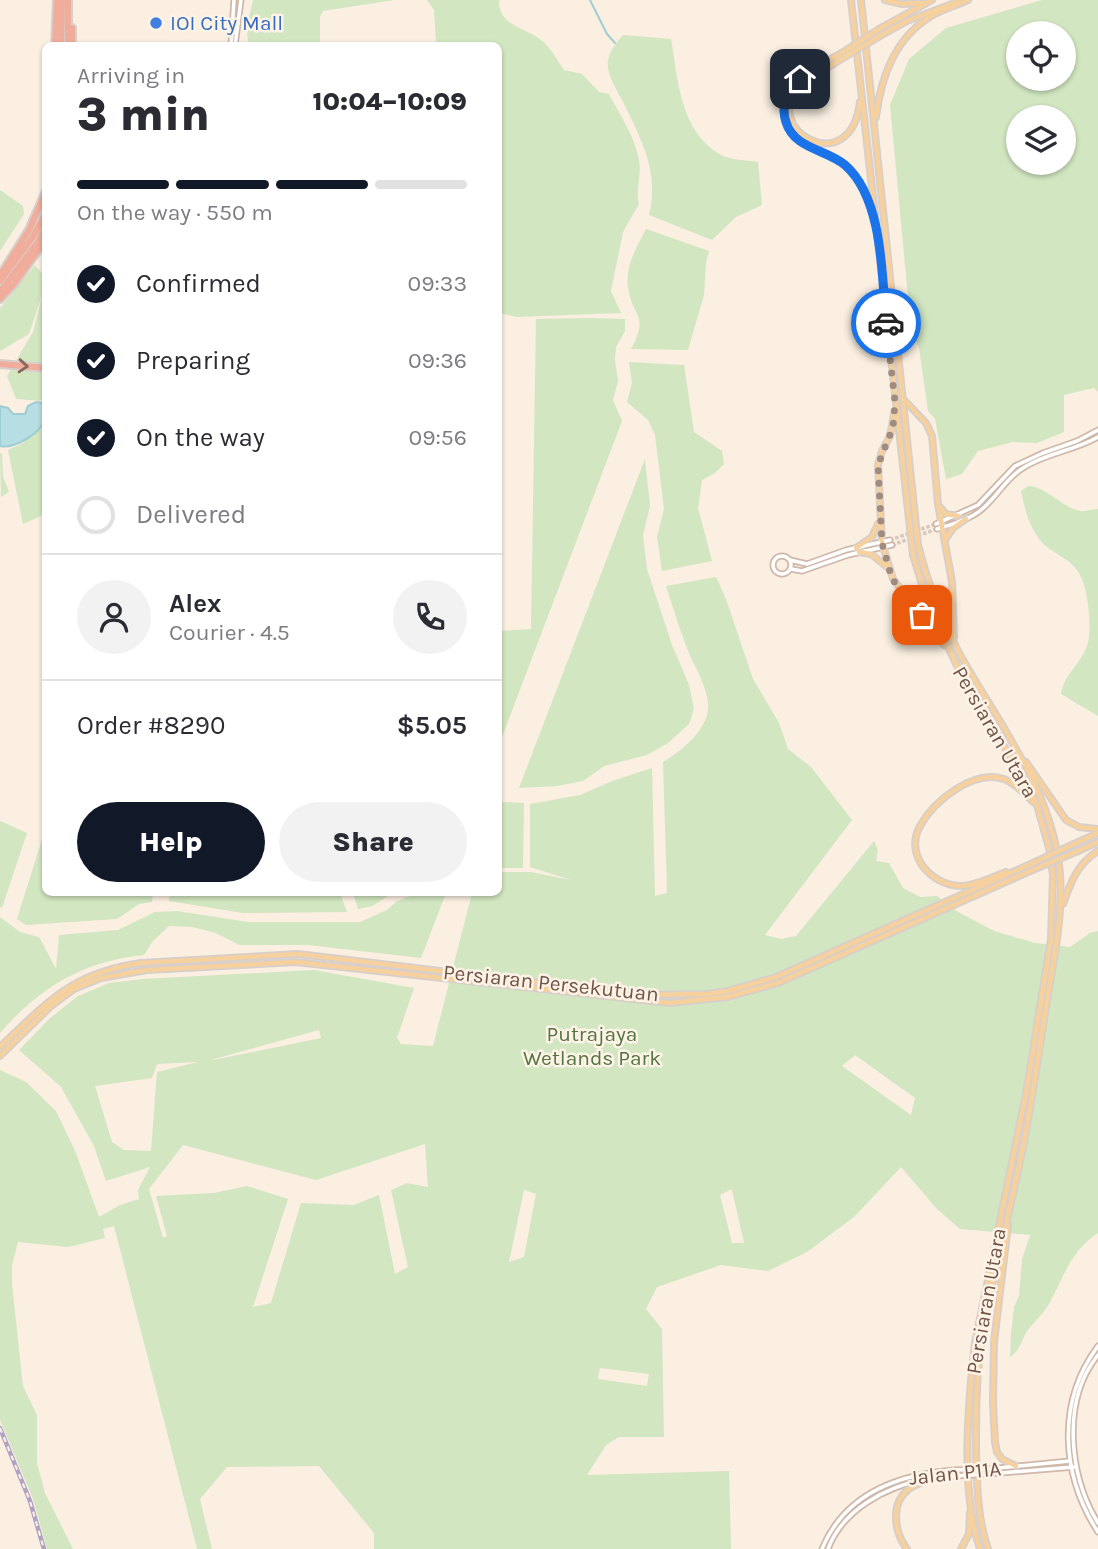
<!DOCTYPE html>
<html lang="en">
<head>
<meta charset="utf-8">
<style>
  body { margin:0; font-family:Karla,sans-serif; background:#f2f2f3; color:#2b2b33; height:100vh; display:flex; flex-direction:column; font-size:26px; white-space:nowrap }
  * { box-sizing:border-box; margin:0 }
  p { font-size:23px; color:#7c7c81 }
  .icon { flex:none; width:38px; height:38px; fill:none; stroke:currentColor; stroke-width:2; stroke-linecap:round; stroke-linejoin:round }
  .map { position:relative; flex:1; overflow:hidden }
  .sheet { position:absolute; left:42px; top:42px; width:460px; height:854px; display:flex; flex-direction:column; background:#fff; border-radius:10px; box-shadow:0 2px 5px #0004 }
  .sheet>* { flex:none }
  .tools { position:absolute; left:1006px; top:21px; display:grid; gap:14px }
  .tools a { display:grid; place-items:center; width:70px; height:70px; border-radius:50%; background:#fff; box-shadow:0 2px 5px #0004; font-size:35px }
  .pin { position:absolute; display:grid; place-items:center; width:60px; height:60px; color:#fff; margin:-30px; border-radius:14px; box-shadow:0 4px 10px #0006 }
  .courier { position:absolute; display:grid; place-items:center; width:70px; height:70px; margin:-35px; border:5px solid #1a73e8; border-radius:50%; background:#fff; color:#222; box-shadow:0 2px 9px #0007 }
  .head em { font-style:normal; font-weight:800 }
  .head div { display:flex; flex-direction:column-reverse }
  .head { display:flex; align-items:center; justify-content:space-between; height:119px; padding:0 35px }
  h1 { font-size:46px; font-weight:800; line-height:52px }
  .bar { display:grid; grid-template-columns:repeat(4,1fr); gap:10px 7px; align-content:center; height:84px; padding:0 35px }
  .bar i { height:9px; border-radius:5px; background:#e1e1e2 }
  .bar .active { background:#111827 }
  .bar p { grid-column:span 4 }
  .line { display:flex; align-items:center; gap:18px; padding:0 35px; border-top:2px solid #e1e1e2 }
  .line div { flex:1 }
  .round { display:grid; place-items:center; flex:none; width:74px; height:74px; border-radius:37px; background:#f2f2f3 }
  ol { padding:0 35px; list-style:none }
  li { display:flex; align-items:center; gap:21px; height:77px }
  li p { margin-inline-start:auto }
  li .icon { padding:7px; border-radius:50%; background:#111827; color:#fff; stroke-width:4 }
  li:last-child { color:#7c7c81 }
  li i { width:38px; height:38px; border:4px solid #e1e1e2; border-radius:50% }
  .button { display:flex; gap:14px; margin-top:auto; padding:14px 35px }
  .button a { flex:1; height:80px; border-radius:42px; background:#111827; color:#fff; font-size:28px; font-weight:800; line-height:80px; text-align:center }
  .button a+a { background:#f2f2f3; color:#2b2b33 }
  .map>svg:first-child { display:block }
  .green { fill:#d2e6c1; fill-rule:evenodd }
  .water { fill:#b7dee2; stroke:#9eced3; stroke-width:2 }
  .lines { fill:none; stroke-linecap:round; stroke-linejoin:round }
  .stream { stroke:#9eced3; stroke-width:2 }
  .secondary-tunnel { stroke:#d8c8bb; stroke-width:3.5; stroke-dasharray:3.5 2; stroke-linecap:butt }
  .secondary-casing { stroke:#cfb8a9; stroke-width:7 }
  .primary-casing { stroke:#d7cfcc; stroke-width:8 }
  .highway-casing { stroke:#d7cfcc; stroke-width:10 }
  .secondary { stroke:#fff; stroke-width:3.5 }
  .primary { stroke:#f6d09d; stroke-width:4.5 }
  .highway { stroke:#f1ad9b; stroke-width:6 }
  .rail-casing { stroke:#b1a1c2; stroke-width:4.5 }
  .rail { stroke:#fef3e7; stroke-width:2; stroke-dasharray:5; stroke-linecap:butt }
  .secondary-bridge-casing { stroke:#cfb8a9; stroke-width:7; stroke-linecap:butt }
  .primary-bridge-casing { stroke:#d7cfcc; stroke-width:8; stroke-linecap:butt }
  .secondary-bridge { stroke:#fff; stroke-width:3.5 }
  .primary-bridge { stroke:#f6d09d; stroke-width:4.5 }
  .oneway { stroke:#8a675a }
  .done { stroke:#a08b7f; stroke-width:7; stroke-dasharray:0 12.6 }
  .route { stroke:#1a73e8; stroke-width:9 }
  .shop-dot { fill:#3f7fe0; stroke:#fef3e7; stroke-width:2.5 }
  .labels { text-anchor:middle; stroke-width:5; stroke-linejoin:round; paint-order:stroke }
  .shop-label { font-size:21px; fill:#366cbe; stroke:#fef3e7; text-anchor:start }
  .street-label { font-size:21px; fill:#70554a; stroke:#fef3e7 }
  .park-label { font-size:21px; fill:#547542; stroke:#fef3e7 }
</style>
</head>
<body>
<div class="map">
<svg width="1098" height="1549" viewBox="0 0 1098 1549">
  <rect width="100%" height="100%" fill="#faefe1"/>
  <g class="green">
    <polygon points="253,0 394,0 323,11 320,17 320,45 248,45 247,27"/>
    <path d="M427 0H499C498 25 523 27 540 39 550 46 557 60 564 70L582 74 599 92 609 94C620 115 635 137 639 160 642 174 635 193 639 204L623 232 611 291 621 313 517 317 499 313V46L433 45 436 44 434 10Z"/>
    <path d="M1042 0H1098V392L1094 388 1064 395V432L1037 443 1013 442 978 451 962 474 946 479 935 419 928 411 919 348 911 329 890 105 909 59 946 28ZM1064 33V79H1018V33ZM1064 117V163H1018V117Z"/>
    <path d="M623 35 671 39C678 80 680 132 721 155 730 160 747 160 758 162L762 205 736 217 712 240 649 215C660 174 641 138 623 102 618 92 610 80 608 68 606 55 615 44 623 35Z"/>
    <polygon points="0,190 23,206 24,214 0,251"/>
    <path d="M646 229 709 251 706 262 704 295 688 350 631 349C650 315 632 317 628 287 625 265 637 247 646 229Z"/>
    <polygon points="35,265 45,277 45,406 44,401 16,399 7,376 33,332 43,292 29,334 0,351 0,308"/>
    <polygon points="591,318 625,319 625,331 616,347 615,360 618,381 613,400 622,421 499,745 499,631 531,629 536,319"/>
    <polygon points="629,362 684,365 694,432 722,451 724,464 715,473 702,480 698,508 712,561 662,571 657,537 664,509 655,435 648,420 627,402 632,383"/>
    <polygon points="45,420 45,514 23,524 8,450 23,443"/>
    <polygon points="0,453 2,454 3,476 9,492 1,497"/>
    <polygon points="645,459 650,506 643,535 647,569 672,645 689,685 694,709 689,724 668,743 647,755 604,766 583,781 557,786 519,788"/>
    <path d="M1028 486C1045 486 1063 508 1080 511 1085 512 1093 509 1098 509V716L1061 694C1064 672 1086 661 1089 638 1091 621 1088 584 1077 570 1068 557 1049 552 1040 540 1028 524 1025 509 1021 491Z"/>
    <path d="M716 577 726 599 753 679 779 723 788 749 811 767 852 820 765 935 781 939 796 936 874 841 878 850 876 861 889 863 903 888 920 897 937 896 958 912 994 931 1035 943 1070 947 1090 933 1098 931V1233C1069 1253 1065 1275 1049 1304 1043 1314 1035 1321 1028 1330 1021 1339 1021 1350 1010 1357L1011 1334 1014 1307 1019 1296 1022 1259 1030 1235 960 1229 936 1208 901 1167 854 1217 807 1252 768 1271 721 1265 657 1287 646 1309 662 1329 664 1437H619L606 1445 587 1475 729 1471 731 1549H374V1533L319 1466 227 1467 200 1499 212 1549H197L114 1226 103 1229 105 1238 68 1247 18 1242 12 1265V1284L23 1386 37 1415V1463L45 1493 73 1549H47L33 1499 0 1420V1070L26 1082 56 1111 76 1153 99 1217 120 1205 139 1199 138 1190 150 1167 106 1181 94 1146 61 1087 19 1050 49 1019 78 996 109 983 143 979 314 970 414 988 397 1038 401 1044 433 1046 472 893 499 892V872H531L571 880 530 867V804L580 795 612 781 652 768 655 896 667 893 663 762C680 752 702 734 707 715 713 694 694 667 687 648 679 628 673 607 666 586ZM319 1030 321 1038 213 1060 214 1059ZM855 1055 915 1098 911 1115 842 1066ZM198 1062 157 1072 151 1151 124 1150 112 1142 95 1086 152 1078 157 1064ZM183 1145 316 1180 425 1144 428 1187 407 1183 391 1190 408 1267 395 1274 379 1195 354 1205 301 1203 271 1303 253 1307 288 1199 247 1186 214 1193 156 1196 167 1236 163 1238 149 1189ZM731 1189 732 1190 744 1243H732L720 1195ZM524 1190 536 1194 524 1257 509 1262ZM600 1368 649 1374 647 1386 598 1379Z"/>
    <polygon points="506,802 524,803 523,868 499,868 499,803"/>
    <polygon points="0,821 27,833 2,908 0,907"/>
    <polygon points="43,836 46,836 46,892 153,893 152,902 139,904 117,919 26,925 17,919"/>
    <polygon points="170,892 340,893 347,912 243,913 169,901"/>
    <path d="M421 892 446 893 421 958 308 945H239L216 933 192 927 169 926 153 941 144 955C84 961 40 987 0 1033V917L20 932 39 937 56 969 59 935 118 930 155 912 177 911 248 922H360L387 910 397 901Z"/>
    <polygon points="353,893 353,892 393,893 372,906 358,909"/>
  </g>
  <path class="water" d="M36 402 42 403C43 405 46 412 46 414 45 431 15 450 0 446V406L8 408 13 414H25L28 406Z"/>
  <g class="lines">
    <polyline class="stream" points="590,0 607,34 615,43"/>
    <g class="secondary-tunnel">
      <polyline points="890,540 936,524"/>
      <polyline points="892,545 937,529"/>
    </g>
    <defs>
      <g id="secondary">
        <polyline points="231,46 234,0"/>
        <polyline points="235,46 241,0"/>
        <polyline points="936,524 978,505 1015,466 1043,453 1077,441 1098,430"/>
        <path d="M937 529C952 524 969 520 981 510 997 497 1006 478 1023 468 1046 453 1074 451 1098 437"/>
        <circle cx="782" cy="565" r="9"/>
        <polyline points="790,560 807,564 846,550 890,540"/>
        <polyline points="791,569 802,571 848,555 892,545"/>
        <path d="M1098 1346C1056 1402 1061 1475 1098 1532"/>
        <path d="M1098 1355C1061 1401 1069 1475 1098 1523"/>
        <polyline points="988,1469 1070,1461"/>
        <polyline points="989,1474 1074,1467"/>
        <polyline points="940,1477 955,1476"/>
        <path d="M822 1549C845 1493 900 1474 955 1470"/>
        <path d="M828 1549C843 1509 886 1487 925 1479"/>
      </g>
      <g id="primary">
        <path d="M851 0 913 555 929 607 959 670 1026 783 1037 805 1049 848 1053 875 1051 939 1026 1094 975 1343C968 1404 960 1491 980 1549"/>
        <path d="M861 0 918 545C927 581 940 616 957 649 996 721 1053 789 1060 874 1063 916 1054 959 1047 1000 1039 1051 1032 1102 1022 1152 1009 1216 991 1279 981 1344 976 1379 976 1414 976 1450 977 1483 977 1517 988 1549"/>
        <polyline points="885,0 902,4 922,3"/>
        <polyline points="879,29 932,0"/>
        <polyline points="880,36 907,21 957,2"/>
        <path d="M843 52C819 67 780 82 784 115 785 126 792 136 801 142 816 153 832 152 848 168 861 181 867 198 873 215"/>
        <path d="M843 58C830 67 813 75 801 85 757 127 850 183 860 102"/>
        <path d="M876 117C881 76 895 37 933 15 944 9 957 5 968 0"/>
        <polyline points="903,399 926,423 932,436 938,504 952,582 954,637"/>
        <polyline points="894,414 890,436 882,451 878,465 882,543 893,579 944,645"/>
        <polyline points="941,508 946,514 958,516"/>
        <polyline points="945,540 953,528 966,519"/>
        <polyline points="856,548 872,537 878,524"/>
        <polyline points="859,552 871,554 887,567"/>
        <polyline points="1026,762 1066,820 1079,827 1098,829"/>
        <polyline points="1074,844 1098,833"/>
        <polyline points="1078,851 1098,842"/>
        <path d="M1006 872C992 877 975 886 960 886 931 885 904 855 920 826 934 801 973 769 1004 779 1015 783 1025 794 1033 802"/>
        <path d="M1063 904C1071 882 1077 864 1098 851"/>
        <path d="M0 1047C48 1002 71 973 141 963L298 954 642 995 707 994 728 991 776 977 1033 863"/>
        <polyline points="0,1056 51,1006 74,989 101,978 147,970 296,962 669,1003 728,997 778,983 1035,869"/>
        <polyline points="1008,1225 994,1342 993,1403 995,1442 997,1452 1002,1459 1016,1466"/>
        <path d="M907 1549C894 1532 890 1503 909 1489 919 1482 930 1480 940 1477"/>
        <polyline points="961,1549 969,1534 970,1513"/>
      </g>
      <g id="highway">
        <polyline points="72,28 72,46"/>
        <polyline points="55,46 57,0"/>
        <polyline points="61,46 62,0"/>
        <polyline points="68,46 68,0"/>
        <polyline points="0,276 29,230 46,191"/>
        <polyline points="0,281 32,238 46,213"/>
        <polyline points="0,292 38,242 46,226"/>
        <polyline points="0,299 14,284 46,239"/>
        <polyline points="0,364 46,368"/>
      </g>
    </defs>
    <use href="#secondary" class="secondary-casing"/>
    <use href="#primary" class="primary-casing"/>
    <use href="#highway" class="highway-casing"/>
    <use href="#secondary" class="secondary"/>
    <use href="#primary" class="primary"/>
    <use href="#highway" class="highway"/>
    <defs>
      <polyline id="rail" points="0,1428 30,1501 44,1549"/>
    </defs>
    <use href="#rail" class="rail-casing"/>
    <use href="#rail" class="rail"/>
    <defs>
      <g id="secondary-bridge">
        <polyline points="955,1470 988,1469"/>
        <polyline points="955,1476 989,1474"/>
      </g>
      <g id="primary-bridge">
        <polyline points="843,52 879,29"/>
        <polyline points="843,58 880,36"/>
        <polyline points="1033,863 1074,844"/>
        <polyline points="1035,869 1078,851"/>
      </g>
    </defs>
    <use href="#secondary-bridge" class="secondary-bridge-casing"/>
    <use href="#primary-bridge" class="primary-bridge-casing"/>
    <use href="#secondary-bridge" class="secondary-bridge"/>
    <use href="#primary-bridge" class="primary-bridge"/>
  </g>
  <defs><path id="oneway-chevron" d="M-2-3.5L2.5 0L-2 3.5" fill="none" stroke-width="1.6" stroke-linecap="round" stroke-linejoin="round" transform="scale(1.75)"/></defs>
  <use class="oneway" href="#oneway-chevron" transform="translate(23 366) rotate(4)"/>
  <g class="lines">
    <polyline class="done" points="886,323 895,402 893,427 878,465 882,543 892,579 922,615"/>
    <path class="route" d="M800 79C788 91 780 105 786 122 794 149 826 149 845 165 883 198 882 276 886 323"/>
  </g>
  <circle class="shop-dot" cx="156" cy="23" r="7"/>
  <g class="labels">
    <g class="shop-label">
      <text x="170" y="30">IOI City Mall</text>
    </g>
    <g class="street-label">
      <text transform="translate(995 732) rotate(60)" y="7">Persiaran Utara</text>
      <text transform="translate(551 983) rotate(6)" y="7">Persiaran Persekutuan</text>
      <text transform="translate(986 1301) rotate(-80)" y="7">Persiaran Utara</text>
      <text transform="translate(955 1473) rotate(-6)" y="7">Jalan P11A</text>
    </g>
    <g class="park-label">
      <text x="592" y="1041">Putrajaya<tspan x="592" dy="24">Wetlands Park</tspan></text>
    </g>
  </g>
</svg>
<div class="tools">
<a><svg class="icon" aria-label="locate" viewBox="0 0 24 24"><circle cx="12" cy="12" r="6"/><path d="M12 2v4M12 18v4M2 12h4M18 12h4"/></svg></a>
<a><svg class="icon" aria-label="layers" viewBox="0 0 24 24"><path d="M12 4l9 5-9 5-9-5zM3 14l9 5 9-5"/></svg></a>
</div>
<div class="pin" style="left:922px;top:615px;background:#ea580c"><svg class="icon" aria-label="bag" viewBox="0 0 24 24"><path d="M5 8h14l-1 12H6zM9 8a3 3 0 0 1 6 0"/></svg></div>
<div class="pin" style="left:800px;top:79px;background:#1f2937"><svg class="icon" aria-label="home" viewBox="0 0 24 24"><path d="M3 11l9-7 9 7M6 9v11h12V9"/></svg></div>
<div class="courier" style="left:886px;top:323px"><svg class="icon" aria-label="car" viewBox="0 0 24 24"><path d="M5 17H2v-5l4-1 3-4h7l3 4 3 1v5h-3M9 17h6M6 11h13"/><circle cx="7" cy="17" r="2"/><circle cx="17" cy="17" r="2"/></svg></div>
<section class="sheet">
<div class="head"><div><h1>3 min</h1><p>Arriving in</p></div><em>10:04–10:09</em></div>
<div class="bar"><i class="active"></i><i class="active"></i><i class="active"></i><i></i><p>On the way · 550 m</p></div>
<ol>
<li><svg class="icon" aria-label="check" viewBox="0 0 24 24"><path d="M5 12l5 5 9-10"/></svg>Confirmed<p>09:33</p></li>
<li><svg class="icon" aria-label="check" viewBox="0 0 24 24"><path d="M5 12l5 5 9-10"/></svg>Preparing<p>09:36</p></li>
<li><svg class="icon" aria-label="check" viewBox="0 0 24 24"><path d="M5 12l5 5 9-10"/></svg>On the way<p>09:56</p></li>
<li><i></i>Delivered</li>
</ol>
<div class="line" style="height:126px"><a class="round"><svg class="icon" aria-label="person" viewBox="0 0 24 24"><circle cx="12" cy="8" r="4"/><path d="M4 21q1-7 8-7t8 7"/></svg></a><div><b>Alex</b><p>Courier · 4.5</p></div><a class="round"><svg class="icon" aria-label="phone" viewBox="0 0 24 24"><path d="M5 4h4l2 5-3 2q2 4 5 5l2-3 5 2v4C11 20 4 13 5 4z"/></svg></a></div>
<div class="line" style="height:91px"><div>Order #8290</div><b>$5.05</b></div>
<div class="button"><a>Help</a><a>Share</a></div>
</section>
</div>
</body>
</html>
